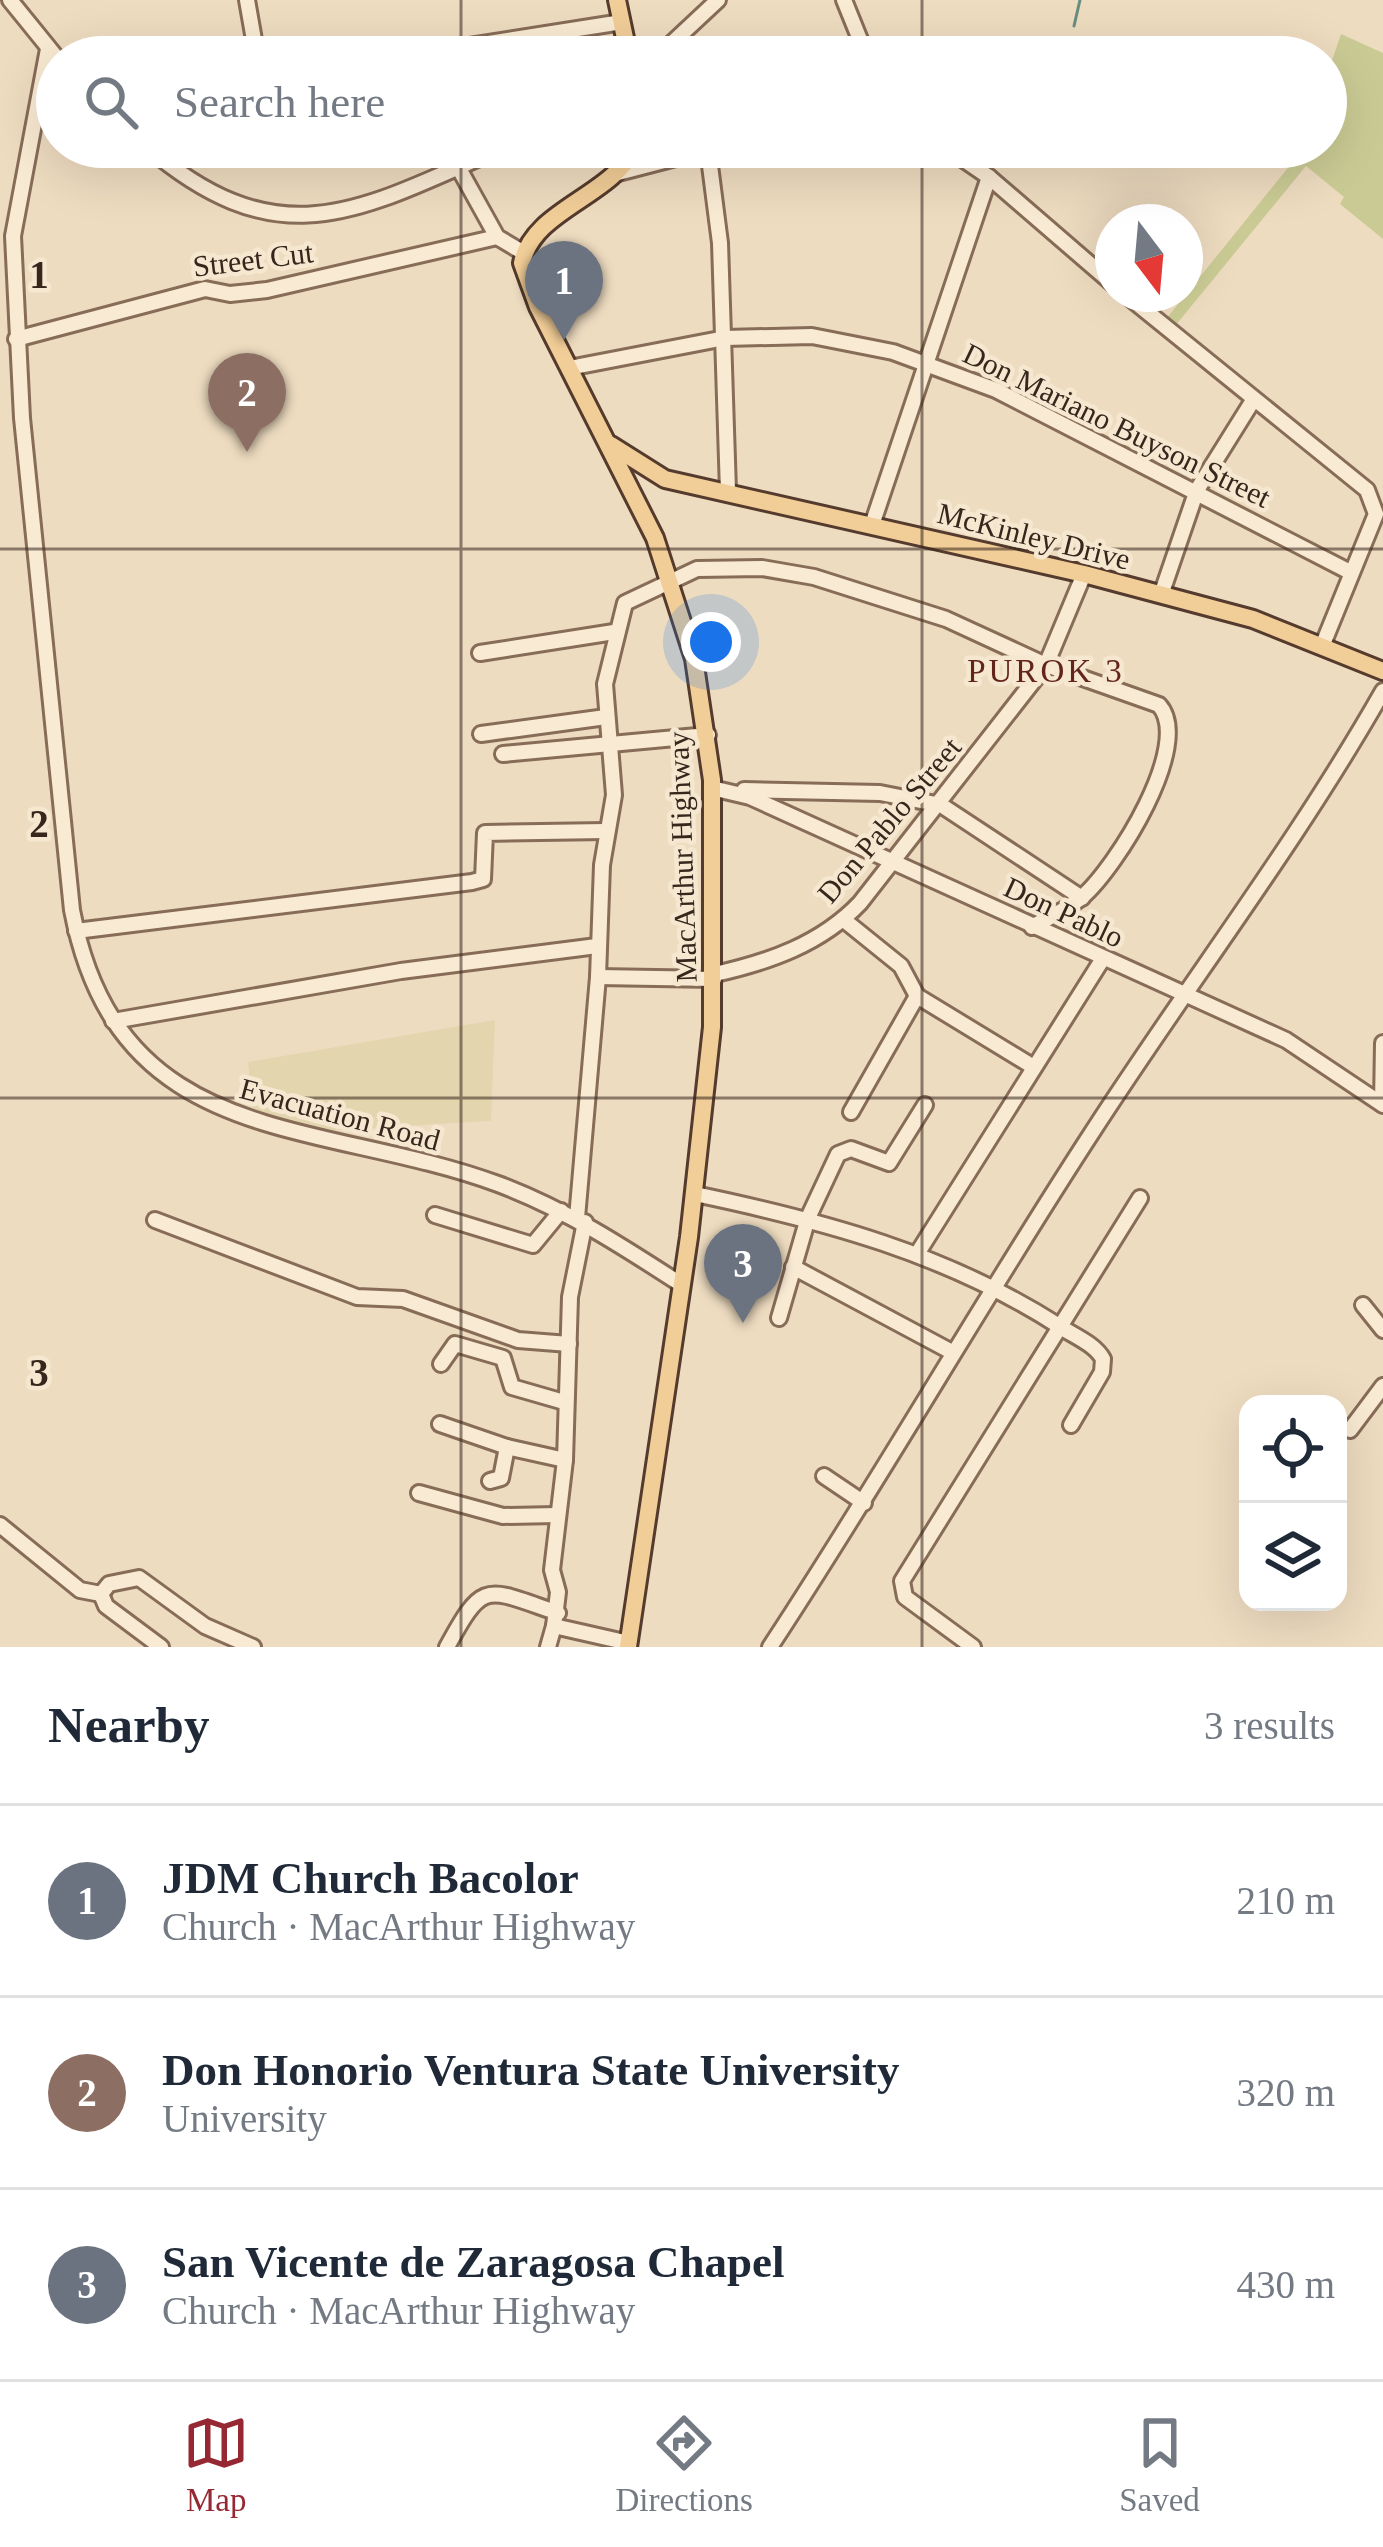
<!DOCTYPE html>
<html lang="en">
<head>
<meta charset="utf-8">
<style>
  body { margin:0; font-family:"Times New Roman",serif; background:#f6f6f7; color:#1f2937 }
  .controls { position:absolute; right:36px; bottom:36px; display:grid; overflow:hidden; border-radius:24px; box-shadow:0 12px 48px #0002 }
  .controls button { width:108px; height:108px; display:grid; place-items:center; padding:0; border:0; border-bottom:3px solid #e0e1e3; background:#fff; color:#1f2937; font:60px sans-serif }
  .compass { position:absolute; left:1095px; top:204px; width:108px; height:108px; border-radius:50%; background:#fff; box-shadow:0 12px 48px #0002; rotate:164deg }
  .you { position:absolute; left:711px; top:642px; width:42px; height:42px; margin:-30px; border:9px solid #fff; border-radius:50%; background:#1a73e8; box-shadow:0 0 0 18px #1a73e833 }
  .badge { display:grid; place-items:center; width:78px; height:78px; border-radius:50%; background:#952833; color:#fff; font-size:39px; font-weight:700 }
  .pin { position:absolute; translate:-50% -99px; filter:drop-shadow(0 3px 6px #0008) }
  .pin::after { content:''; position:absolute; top:63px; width:42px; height:36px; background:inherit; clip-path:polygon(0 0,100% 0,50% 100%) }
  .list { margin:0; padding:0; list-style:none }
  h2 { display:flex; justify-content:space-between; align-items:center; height:156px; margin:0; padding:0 48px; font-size:51px }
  h2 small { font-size:39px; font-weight:400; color:#747a83 }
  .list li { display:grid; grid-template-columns:78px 1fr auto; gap:36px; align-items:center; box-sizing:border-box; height:192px; padding:0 48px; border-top:3px solid #e0e1e3 }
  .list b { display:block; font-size:45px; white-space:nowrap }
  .list p { margin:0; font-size:39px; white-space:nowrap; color:#747a83 }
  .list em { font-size:39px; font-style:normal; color:#747a83 }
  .icon { flex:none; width:66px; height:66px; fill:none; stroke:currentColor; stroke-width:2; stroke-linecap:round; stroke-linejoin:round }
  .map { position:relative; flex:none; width:1383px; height:1647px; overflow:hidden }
  .search { position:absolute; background:#fff; box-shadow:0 12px 48px #0002; left:36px; right:36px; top:36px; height:132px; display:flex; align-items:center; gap:30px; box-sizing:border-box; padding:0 42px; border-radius:66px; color:#747a83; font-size:45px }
  .sheet { height:732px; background:#fff }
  nav { display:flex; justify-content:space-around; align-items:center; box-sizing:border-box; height:168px; border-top:3px solid #e0e1e3; background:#fff; font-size:33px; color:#747a83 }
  nav a { display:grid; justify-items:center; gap:6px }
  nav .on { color:#952833 }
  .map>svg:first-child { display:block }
  .farmland { fill:#e3d5ae }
  .green { fill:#cacb94 }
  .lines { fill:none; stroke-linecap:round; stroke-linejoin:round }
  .stream { stroke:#6a8d81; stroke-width:3 }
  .minor-casing { stroke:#876c58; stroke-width:20 }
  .major-casing { stroke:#543b2d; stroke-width:22 }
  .minor { stroke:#f9ead3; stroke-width:14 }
  .major { stroke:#f1cd97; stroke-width:16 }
  .grid { fill:none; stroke:#36271d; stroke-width:3; stroke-opacity:0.55 }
  .labels { text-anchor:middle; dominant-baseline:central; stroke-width:9; stroke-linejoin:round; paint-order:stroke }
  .street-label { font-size:30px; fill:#36271d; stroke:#f5e7d0 }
  .neighbourhood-label { font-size:33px; letter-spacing:3px; fill:#63241c; stroke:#f5e7d0 }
  .grid-label { font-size:39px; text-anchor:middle; font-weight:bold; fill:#36271d; stroke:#f5e7d0; stroke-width:9; stroke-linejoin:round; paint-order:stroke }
</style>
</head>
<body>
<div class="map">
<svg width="1383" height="1647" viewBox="0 0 1383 1647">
  <rect width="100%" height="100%" fill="#eedcc0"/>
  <path class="farmland" d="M 495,1020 L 491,1121 L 332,1130 L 253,1110 L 248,1062 Z"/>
  <path class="green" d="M 1341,34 L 1383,53 L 1383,239 L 1340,204 L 1344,197 L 1306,166 L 1175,326 L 1166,319 L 1295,159 L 1310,147 L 1326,147 L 1326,78 Z"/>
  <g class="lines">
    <path class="stream" d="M 1074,26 L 1080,0"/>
    <g class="minor-casing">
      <g id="minor">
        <path d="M 10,0 L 57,58"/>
        <path d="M 247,0 L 257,57"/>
        <path d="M 844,0 L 867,57"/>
        <path d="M 48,49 L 13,236 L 22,418 L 72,910 C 118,1151 318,1118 498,1184 C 565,1209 622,1246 682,1285"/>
        <path d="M 257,55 L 282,57"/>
        <path d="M 399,57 L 622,22"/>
        <path d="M 657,57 L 718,0"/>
        <path d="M 147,147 C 282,262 361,209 504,147"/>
        <path d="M 447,147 L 497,237 L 524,253"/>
        <path d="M 945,147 L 989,177 L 1113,284"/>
        <path d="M 708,150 L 720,243 L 728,491"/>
        <path d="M 618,173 L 718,147"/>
        <path d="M 1125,294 L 1367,490 L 1376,514 L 1323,644"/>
        <path d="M 16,339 L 205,289 L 230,294 L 267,290 L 497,237"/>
        <path d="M 569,368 L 725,338 L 812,336 L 893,352 L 996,390 L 1350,572"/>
        <path d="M 872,525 L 989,177"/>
        <path d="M 1161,595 L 1197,490 L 1252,402"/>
        <path d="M 480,653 L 614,632"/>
        <path d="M 481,734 L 606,717"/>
        <path d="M 503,754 L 708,735"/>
        <path d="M 712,788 L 750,797 L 1286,1040 L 1383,1105"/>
        <path d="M 744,790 L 880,793 L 941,805 L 1082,898"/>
        <path d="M 844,920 L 901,966 L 917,996"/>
        <path d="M 76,931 L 472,882 L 483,879 L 485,833 L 606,831"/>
        <path d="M 715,974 C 769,962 821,944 860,903 L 1046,665 L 1084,574"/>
        <path d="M 598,977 L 714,979"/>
        <path d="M 113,1021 L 401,971 L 597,946"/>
        <path d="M 1382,1104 L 1383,1043"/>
        <path d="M 851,1112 L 917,996 L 1032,1066"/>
        <path d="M 695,1194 C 824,1221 947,1254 1059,1326 C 1074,1336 1095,1344 1103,1359 L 1102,1372 L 1071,1425"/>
        <path d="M 435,1215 L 533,1245 L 561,1211"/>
        <path d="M 577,1218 L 598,977 L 602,865 L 614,795 L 605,684 L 625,603 L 697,569 L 762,568 L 814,577 L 946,619 L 1046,665 L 1159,705 C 1194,744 1116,868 1082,897 C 1068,909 1048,918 1032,927"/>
        <path d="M 155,1220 L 357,1297 L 403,1299 L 518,1340 L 569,1344"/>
        <path d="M 585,1222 L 570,1297 L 565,1460 L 552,1570 L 558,1592 L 554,1626 L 629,1643"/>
        <path d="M 917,1254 L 1102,960"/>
        <path d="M 793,1267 L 950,1351"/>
        <path d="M 1363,1305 L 1383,1330"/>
        <path d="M 779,1318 L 808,1218 L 838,1154 L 851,1149 L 889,1163 L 925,1105"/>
        <path d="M 441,1364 L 455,1344 L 503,1358 L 512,1387 L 564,1402"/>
        <path d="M 440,1424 L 507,1447"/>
        <path d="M 1350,1430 L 1383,1386"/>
        <path d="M 824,1476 L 864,1503"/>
        <path d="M 490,1481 L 501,1478 L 507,1447 L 565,1460"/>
        <path d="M 419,1493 L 503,1516 L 557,1515"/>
        <path d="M 0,1525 L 80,1590 L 101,1594 L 109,1584 L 139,1578 L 205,1626 L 253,1647"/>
        <path d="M 101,1594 L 106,1606 L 161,1647"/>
        <path d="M 447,1647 C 484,1579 485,1588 558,1613"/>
        <path d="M 548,1647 L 554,1626"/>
        <path d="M 770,1647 C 882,1477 982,1301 1093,1131 C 1188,984 1296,844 1383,691"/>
        <path d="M 973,1647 L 905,1597 L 902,1581 L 1140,1198"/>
      </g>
    </g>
    <g class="major-casing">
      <g id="major">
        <path d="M 617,0 L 629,57"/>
        <path d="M 611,445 L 665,479 L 1084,574 L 1253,619 L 1383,671"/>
        <path d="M 628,1647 L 689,1237 L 712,1027 L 712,780 L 694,659 L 655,538 L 538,307 L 522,263 C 533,209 612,197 635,147"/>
      </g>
    </g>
    <use href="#minor" class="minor"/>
    <use href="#major" class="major"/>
  </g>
  <path class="grid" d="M 461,0 L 461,57M 922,0 L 922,57M 461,147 L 461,1647M 922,147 L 922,1647M 0,549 L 1383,549M 0,1098 L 1383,1098"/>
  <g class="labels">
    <g class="street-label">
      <text transform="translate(253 259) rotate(-7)">Street Cut</text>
      <text transform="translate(1117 425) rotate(26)">Don Mariano Buyson Street</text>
      <text transform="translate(1034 536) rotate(14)">McKinley Drive</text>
      <text transform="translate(889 820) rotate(-50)">Don Pablo Street</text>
      <text transform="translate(682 857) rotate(-92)">MacArthur Highway</text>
      <text transform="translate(1064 912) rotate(25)">Don Pablo</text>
      <text transform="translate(340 1114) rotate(15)">Evacuation Road</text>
    </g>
    <g class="neighbourhood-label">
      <text x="1046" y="671">PUROK 3</text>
    </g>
  </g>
  <g class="grid-label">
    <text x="39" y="288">1</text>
    <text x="39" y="837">2</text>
    <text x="39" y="1386">3</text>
  </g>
</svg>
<div class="controls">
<button><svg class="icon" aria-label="locate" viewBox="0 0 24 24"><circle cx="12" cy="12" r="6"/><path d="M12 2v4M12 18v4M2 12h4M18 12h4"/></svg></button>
<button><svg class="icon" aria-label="layers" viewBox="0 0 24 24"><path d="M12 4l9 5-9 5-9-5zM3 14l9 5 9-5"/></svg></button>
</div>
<svg class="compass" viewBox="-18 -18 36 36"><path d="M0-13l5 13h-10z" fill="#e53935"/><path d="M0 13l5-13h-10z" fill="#747a83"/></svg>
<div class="you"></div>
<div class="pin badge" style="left:564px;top:340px;background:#6b7280">1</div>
<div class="pin badge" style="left:247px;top:452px;background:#8d6e63">2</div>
<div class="pin badge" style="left:743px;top:1323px;background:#6b7280">3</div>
<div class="search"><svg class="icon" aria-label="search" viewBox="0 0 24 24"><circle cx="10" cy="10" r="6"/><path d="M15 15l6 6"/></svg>Search here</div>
</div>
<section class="sheet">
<h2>Nearby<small>3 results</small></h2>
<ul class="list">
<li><span class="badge" style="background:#6b7280">1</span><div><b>JDM Church Bacolor</b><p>Church · MacArthur Highway</p></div><em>210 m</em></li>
<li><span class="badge" style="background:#8d6e63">2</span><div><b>Don Honorio Ventura State University</b><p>University</p></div><em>320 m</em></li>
<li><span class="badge" style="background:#6b7280">3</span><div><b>San Vicente de Zaragosa Chapel</b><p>Church · MacArthur Highway</p></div><em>430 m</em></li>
</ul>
</section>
<nav>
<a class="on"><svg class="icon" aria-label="map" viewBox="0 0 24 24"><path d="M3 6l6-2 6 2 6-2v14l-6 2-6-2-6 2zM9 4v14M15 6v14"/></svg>Map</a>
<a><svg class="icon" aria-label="directions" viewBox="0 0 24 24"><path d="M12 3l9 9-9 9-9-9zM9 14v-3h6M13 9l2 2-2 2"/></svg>Directions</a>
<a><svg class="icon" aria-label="saved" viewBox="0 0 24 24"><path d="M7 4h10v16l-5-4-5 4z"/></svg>Saved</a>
</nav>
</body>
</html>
